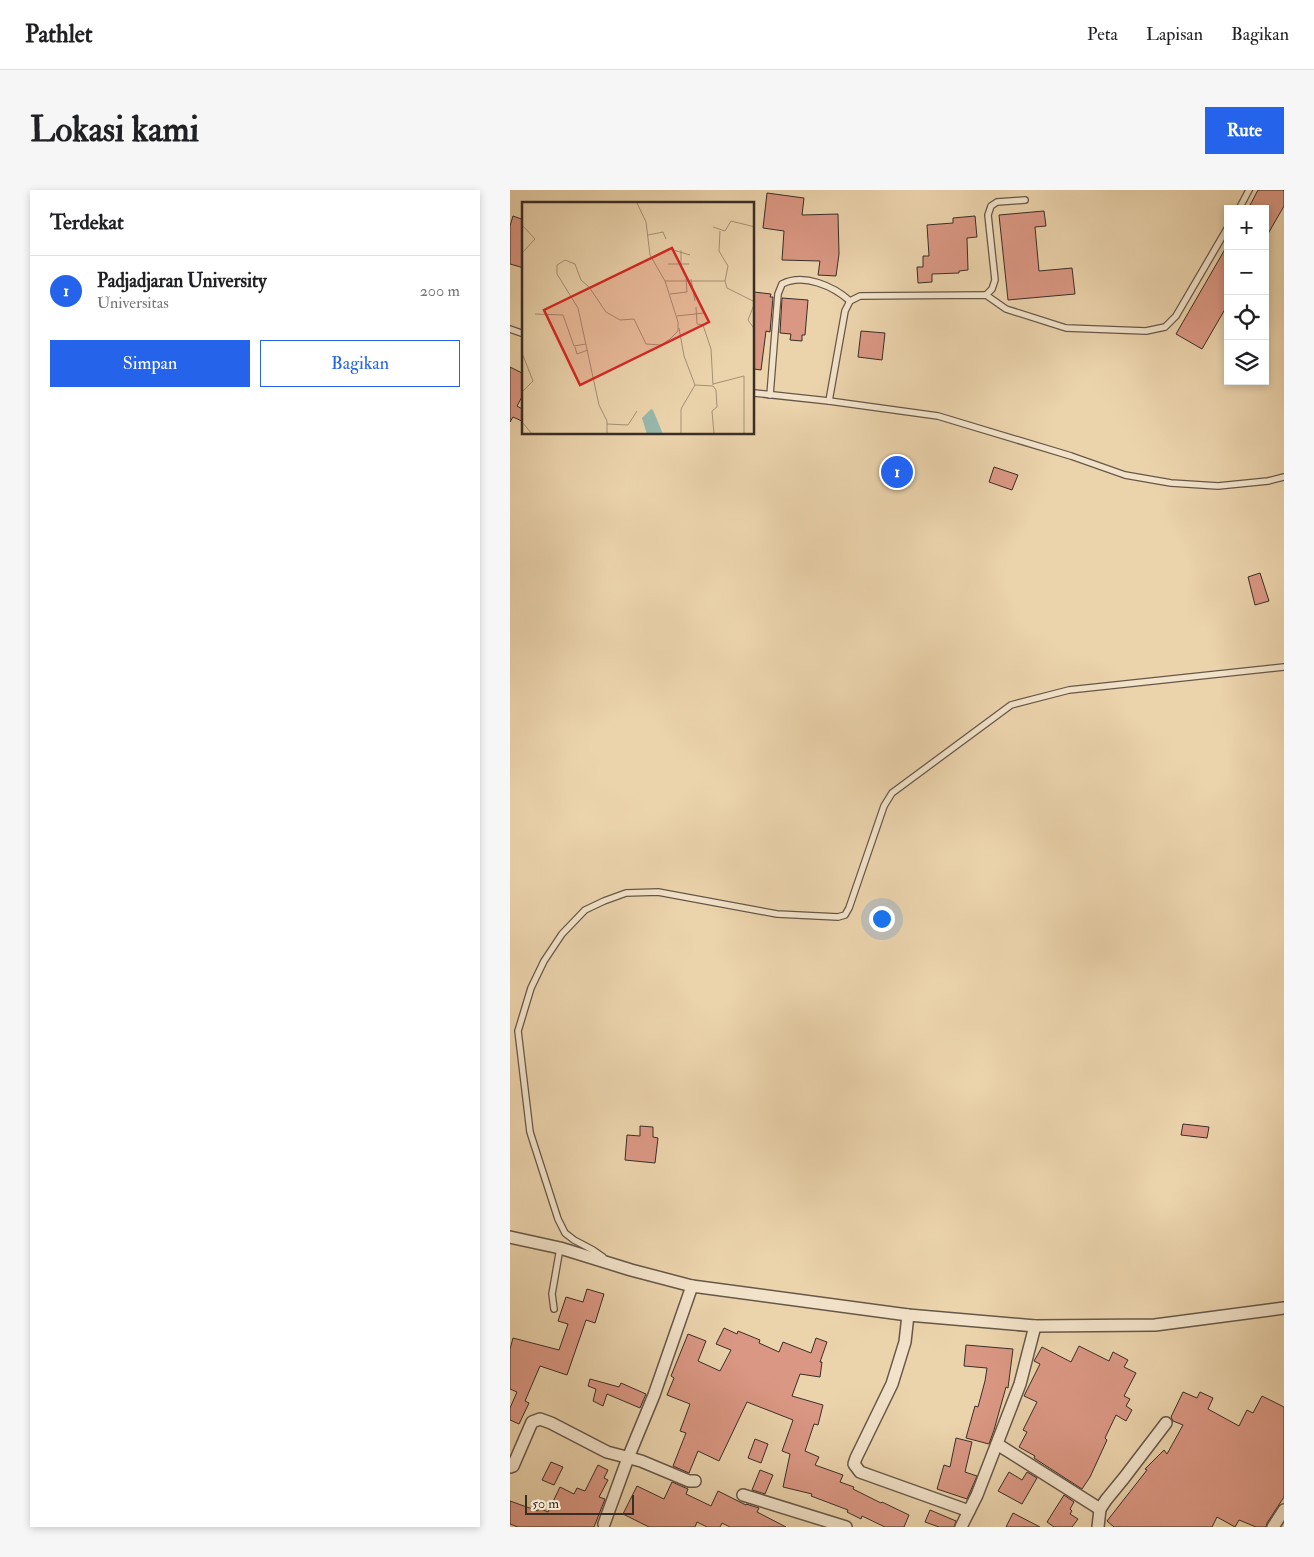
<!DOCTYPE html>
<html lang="id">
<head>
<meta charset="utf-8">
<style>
  body { margin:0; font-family:"IM FELL Double Pica",serif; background:#f6f6f6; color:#202124 }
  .controls { position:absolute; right:15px; top:15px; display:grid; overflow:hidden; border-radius:0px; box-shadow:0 2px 8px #0003 }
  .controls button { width:45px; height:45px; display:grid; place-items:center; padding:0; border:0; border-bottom:1px solid #e0e0e0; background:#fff; color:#202124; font:25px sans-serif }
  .scale { position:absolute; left:15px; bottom:12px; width:109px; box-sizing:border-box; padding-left:5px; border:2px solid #392e26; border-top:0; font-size:14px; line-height:18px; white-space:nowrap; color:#392e26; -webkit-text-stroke:4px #f2e2c9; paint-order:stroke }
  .you { position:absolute; left:371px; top:728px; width:18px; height:18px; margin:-12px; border:4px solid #fff; border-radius:50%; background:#1a73e8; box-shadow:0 0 0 8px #1a73e833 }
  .badge { display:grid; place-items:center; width:32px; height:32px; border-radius:50%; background:#2563eb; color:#fff; font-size:16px; font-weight:700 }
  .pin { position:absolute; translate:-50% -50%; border:2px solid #fff; box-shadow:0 1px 5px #0006 }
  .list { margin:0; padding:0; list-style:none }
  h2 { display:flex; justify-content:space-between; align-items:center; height:65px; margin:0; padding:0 20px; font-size:21px }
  h2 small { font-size:16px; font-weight:400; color:#757577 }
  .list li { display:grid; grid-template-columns:32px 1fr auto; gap:15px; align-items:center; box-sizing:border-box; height:70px; padding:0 20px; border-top:1px solid #e0e0e0 }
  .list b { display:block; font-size:19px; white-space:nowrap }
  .list p { margin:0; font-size:16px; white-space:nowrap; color:#757577 }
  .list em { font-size:16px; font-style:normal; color:#757577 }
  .actions { display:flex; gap:10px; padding:15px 20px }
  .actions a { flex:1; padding:11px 0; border:1px solid #2563eb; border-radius:0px; text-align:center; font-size:18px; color:#2563eb }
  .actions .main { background:#2563eb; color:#fff }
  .icon { flex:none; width:28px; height:28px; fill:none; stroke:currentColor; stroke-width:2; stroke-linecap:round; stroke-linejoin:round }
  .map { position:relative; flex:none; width:774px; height:1337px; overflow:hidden; border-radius:0px }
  header { display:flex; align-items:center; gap:30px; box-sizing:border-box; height:70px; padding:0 25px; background:#fff; border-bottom:1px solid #e0e0e0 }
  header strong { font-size:24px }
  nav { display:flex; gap:28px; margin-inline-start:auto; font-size:18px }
  .intro { display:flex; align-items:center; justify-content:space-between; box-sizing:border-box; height:120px; padding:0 30px }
  h1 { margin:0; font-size:35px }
  .button { padding:12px 22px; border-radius:0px; background:#2563eb; color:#fff; font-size:18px; font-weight:700 }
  main { display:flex; gap:30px; padding:0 30px }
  aside { flex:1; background:#fff; border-radius:0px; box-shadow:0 2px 8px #0003 }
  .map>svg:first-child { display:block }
  .building { fill:#da9783; stroke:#392e26 }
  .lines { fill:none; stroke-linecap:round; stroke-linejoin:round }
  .service-casing { stroke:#665748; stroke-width:8 }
  .minor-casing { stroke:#665748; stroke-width:14 }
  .service { stroke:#f2e2c9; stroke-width:5.5 }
  .minor { stroke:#f2e2c9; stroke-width:11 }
  .inset-road { fill:none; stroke:#a49176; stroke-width:1 }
  .view { fill:#d62828; fill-opacity:0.15; stroke:#d62828; stroke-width:2.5 }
  .inset-edge { fill:none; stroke:#392e26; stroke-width:2.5 }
</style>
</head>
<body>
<header>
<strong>Pathlet</strong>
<nav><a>Peta</a><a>Lapisan</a><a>Bagikan</a></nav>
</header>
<div class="intro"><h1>Lokasi kami</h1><a class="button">Rute</a></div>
<main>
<aside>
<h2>Terdekat<small></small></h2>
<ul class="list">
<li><span class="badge">1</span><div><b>Padjadjaran University</b><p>Universitas</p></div><em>200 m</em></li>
</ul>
<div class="actions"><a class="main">Simpan</a><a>Bagikan</a></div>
</aside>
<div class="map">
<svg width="774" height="1337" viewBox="0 0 774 1337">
  <rect width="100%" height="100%" fill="#ebd3ac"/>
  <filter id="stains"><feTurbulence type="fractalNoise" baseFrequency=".004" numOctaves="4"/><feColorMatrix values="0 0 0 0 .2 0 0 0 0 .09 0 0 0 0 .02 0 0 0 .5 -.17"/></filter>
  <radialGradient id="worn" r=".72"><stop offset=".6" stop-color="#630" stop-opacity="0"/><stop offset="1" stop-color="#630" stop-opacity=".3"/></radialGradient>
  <g class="building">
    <path d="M 748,0 L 774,0 L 774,16 L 755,49 L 755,19 L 738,19 Z"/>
    <path d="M 257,3 L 294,8 L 292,25 L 328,24 L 329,64 L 326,86 L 308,85 L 310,71 L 272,70 L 274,41 L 253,38 Z"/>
    <path d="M 534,21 L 536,36 L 525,37 L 529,81 L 562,78 L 565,104 L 498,110 L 489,25 Z"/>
    <path d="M 3,26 L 14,30 L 14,78 L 0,74 L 0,36 Z"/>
    <path d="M 465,26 L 467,47 L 457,48 L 458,80 L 449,81 L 449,83 L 422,84 L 422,92 L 408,93 L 407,77 L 413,77 L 413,66 L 419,66 L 417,35 L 443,33 L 443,28 Z"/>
    <path d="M 718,54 L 718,114 L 692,159 L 666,144 Z"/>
    <path d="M 244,102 L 261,104 L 260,107 L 263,107 L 260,142 L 256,141 L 251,180 L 244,179 Z"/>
    <path d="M 272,108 L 298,110 L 295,145 L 292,145 L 292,151 L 280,150 L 281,144 L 270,143 Z"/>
    <path d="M 351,141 L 375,143 L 372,170 L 348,167 Z"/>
    <path d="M 0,177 L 14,184 L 14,203 L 7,216 L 14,220 L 14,232 L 3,227 L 0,232 Z"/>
    <path d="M 484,277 L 508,285 L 502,300 L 479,292 Z"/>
    <path d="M 750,383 L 759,411 L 745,415 L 738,387 Z"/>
    <path d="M 673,934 L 699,937 L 697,948 L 671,945 Z"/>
    <path d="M 130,936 L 143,937 L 143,947 L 148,948 L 145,973 L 115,970 L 117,945 L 130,946 Z"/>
    <path d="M 77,1099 L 94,1104 L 85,1133 L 76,1130 L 57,1185 L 30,1176 L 15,1211 L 19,1213 L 9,1234 L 0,1230 L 0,1218 L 7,1202 L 0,1199 L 0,1159 L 3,1148 L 49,1160 L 58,1134 L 48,1131 L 56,1107 L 73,1112 Z"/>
    <path d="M 214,1138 L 227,1144 L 228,1141 L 250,1150 L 249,1153 L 269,1162 L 273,1152 L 301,1163 L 306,1148 L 317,1152 L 310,1172 L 312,1172 L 310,1187 L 290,1184 L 282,1206 L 313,1215 L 308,1235 L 304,1234 L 295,1261 L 309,1267 L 305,1275 L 333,1285 L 330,1292 L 344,1297 L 343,1299 L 371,1313 L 372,1312 L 399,1325 L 394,1337 L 375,1337 L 352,1326 L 351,1329 L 337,1322 L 338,1320 L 301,1306 L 302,1304 L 273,1297 L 280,1264 L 272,1261 L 283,1230 L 237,1212 L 209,1271 L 188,1261 L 179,1283 L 163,1276 L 176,1243 L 170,1241 L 180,1214 L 157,1205 L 164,1188 L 161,1186 L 178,1144 L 196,1151 L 188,1171 L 210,1181 L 221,1160 L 206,1154 Z"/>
    <path d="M 456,1155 L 503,1159 L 498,1198 L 496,1197 L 484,1240 L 479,1254 L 456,1248 L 465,1216 L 468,1217 L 475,1191 L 477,1178 L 454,1176 Z"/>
    <path d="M 569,1156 L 599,1171 L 603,1162 L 618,1170 L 614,1177 L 626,1183 L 614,1206 L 620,1209 L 616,1216 L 622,1220 L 616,1231 L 606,1225 L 595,1248 L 597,1250 L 580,1287 L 572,1299 L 524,1268 L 525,1266 L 509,1257 L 517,1242 L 513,1240 L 527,1212 L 514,1206 L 530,1174 L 524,1171 L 532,1157 L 561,1172 Z"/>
    <path d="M 80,1189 L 109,1197 L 111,1193 L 136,1204 L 130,1218 L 97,1204 L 93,1216 L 83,1211 L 86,1199 L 78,1196 Z"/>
    <path d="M 673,1202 L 687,1208 L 690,1202 L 703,1208 L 698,1219 L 729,1236 L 737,1220 L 743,1223 L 752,1206 L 774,1217 L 774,1307 L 757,1333 L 756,1337 L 746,1337 L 729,1330 L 725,1337 L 707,1327 L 702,1337 L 604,1337 L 597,1331 L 637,1280 L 635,1279 L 654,1260 L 657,1264 L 673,1235 L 663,1231 L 661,1227 Z"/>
    <path d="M 446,1248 L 462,1252 L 455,1282 L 467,1286 L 457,1309 L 427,1299 L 434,1275 L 440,1277 Z"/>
    <path d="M 245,1249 L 258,1254 L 251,1273 L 238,1268 Z"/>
    <path d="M 41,1272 L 53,1277 L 44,1295 L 32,1290 Z"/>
    <path d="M 88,1275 L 98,1280 L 94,1288 L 98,1290 L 89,1307 L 95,1309 L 84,1337 L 8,1337 L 0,1334 L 0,1311 L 28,1321 L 29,1318 L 38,1322 L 50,1297 L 64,1304 L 67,1298 L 75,1301 Z"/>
    <path d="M 250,1280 L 263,1285 L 255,1304 L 242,1300 Z"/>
    <path d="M 499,1282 L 512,1290 L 517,1282 L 527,1288 L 512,1314 L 488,1301 Z"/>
    <path d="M 162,1292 L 178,1299 L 176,1304 L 201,1316 L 208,1301 L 236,1315 L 236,1314 L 249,1318 L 247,1322 L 276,1337 L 220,1337 L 212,1333 L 210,1337 L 197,1337 L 187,1332 L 185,1337 L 139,1337 L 113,1324 L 127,1296 L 154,1309 Z"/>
    <path d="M 554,1305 L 564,1312 L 560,1319 L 562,1321 L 560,1324 L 568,1329 L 562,1337 L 544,1337 L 537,1332 Z"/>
    <path d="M 420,1320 L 446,1331 L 444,1337 L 429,1337 L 415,1332 Z"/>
    <path d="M 503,1323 L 530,1337 L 496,1337 Z"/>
  </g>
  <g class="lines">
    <g class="service-casing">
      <g id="service">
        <path d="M 729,19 L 739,0"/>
        <path d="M 476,105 L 482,99 L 485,90 L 478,25 L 481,16 L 487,12 L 515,10"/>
        <path d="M 0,139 L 14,144"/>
        <path d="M 244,203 L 319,211 L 428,226 L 561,266 L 615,285 L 661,293 L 708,296 L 758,291 L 774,287"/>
        <path d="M 260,205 L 268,104 L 272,94 C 294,83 323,96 340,111"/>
        <path d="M 319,211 L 335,121 L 340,111 L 350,106 L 476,105 L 496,119 L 556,138 L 636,141 L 655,137 L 666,126 L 718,37"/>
        <path d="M 93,1067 L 83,1060 L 64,1050 L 55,1043 L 48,1029 L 20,942 L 8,841 L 21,798 L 34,771 L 52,744 L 75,720 L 94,711 L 116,703 L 148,702 L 267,724 L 328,727 L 335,725 L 339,718 L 374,616 L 382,603 L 501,515 L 559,500 L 774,477"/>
        <path d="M 44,1119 L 42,1104 L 50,1058"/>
      </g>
    </g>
    <g class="minor-casing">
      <g id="minor">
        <path d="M 0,1047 L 50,1058 L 121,1080 L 182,1096 L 398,1125 L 525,1136 L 645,1135 L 774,1118"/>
        <path d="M 398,1125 L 395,1152 L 382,1194 L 346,1268 L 344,1274 L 350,1282 L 459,1321"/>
        <path d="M 487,1254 L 590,1319"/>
        <path d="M 0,1277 L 3,1276 L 22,1232 L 30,1229 L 41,1233 L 97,1262 L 131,1271 L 179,1291 L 185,1291"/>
        <path d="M 233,1305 L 336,1337"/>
        <path d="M 94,1334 L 118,1268 L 144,1205 L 182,1096"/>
        <path d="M 451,1337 L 467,1305 L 510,1194 L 525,1136"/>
        <path d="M 588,1337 L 590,1319 L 596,1310 L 614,1288 L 656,1233"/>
        <path d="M 763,1337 L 774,1320"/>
      </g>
    </g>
    <use href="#service" class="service"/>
    <use href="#minor" class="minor"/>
  </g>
  <g transform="translate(12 12)">
    <rect width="232" height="232" fill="#ebd3ac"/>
    <path d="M 129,207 L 131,208 L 141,232 L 125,232 L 120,216 Z" fill="#98b8ab"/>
    <path class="inset-road" d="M 115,1 L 124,20 L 128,53 L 143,79 L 156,120M 0,23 L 13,37 L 0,51M 191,25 L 203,29 L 209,19 L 233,25M 198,29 L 197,49 L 206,64 L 203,79 L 205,86 L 233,100M 126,33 L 141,30 L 144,37M 148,47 L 168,53M 146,62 L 167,62M 159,64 L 159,48M 169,77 L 173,99M 143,79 L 203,79M 148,92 L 165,90 L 164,77M 233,100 L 226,118 L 233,128M 174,105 L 175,122 L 181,123 L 189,147 L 191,183M 13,112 L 41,113 L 52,144 L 64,142M 155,114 L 182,111M 157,126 L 162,154 L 173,183 L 191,184 L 194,188 L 195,205 L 190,209 L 192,232M 53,145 L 55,152 L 66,148M 0,151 L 11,179 L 0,190M 191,182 L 222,174 L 222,232M 0,220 L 10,232M 85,222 L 106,223 L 115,209M 85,232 L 85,219 L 77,203 L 56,106 L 35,72 L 35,63 L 43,58 L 53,62 L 59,78 L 67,85 L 84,110 L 98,118 L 112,117 L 124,142 L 139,143 L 148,137 L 156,129 L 156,120M 159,232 L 159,207 L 173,183"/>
    <path class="view" d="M 150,46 L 187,120 L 58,183 L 22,108 Z"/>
    <rect width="232" height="232" class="inset-edge"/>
  </g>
  <rect width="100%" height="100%" filter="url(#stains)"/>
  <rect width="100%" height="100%" fill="url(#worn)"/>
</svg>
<div class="controls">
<button>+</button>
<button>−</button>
<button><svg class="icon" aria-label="locate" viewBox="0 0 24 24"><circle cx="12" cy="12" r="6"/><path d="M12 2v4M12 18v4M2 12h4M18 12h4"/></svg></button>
<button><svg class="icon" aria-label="layers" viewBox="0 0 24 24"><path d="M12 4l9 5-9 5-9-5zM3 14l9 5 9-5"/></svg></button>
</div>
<div class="scale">50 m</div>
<div class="you"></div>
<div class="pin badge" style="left:387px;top:282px">1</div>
</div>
</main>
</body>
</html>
